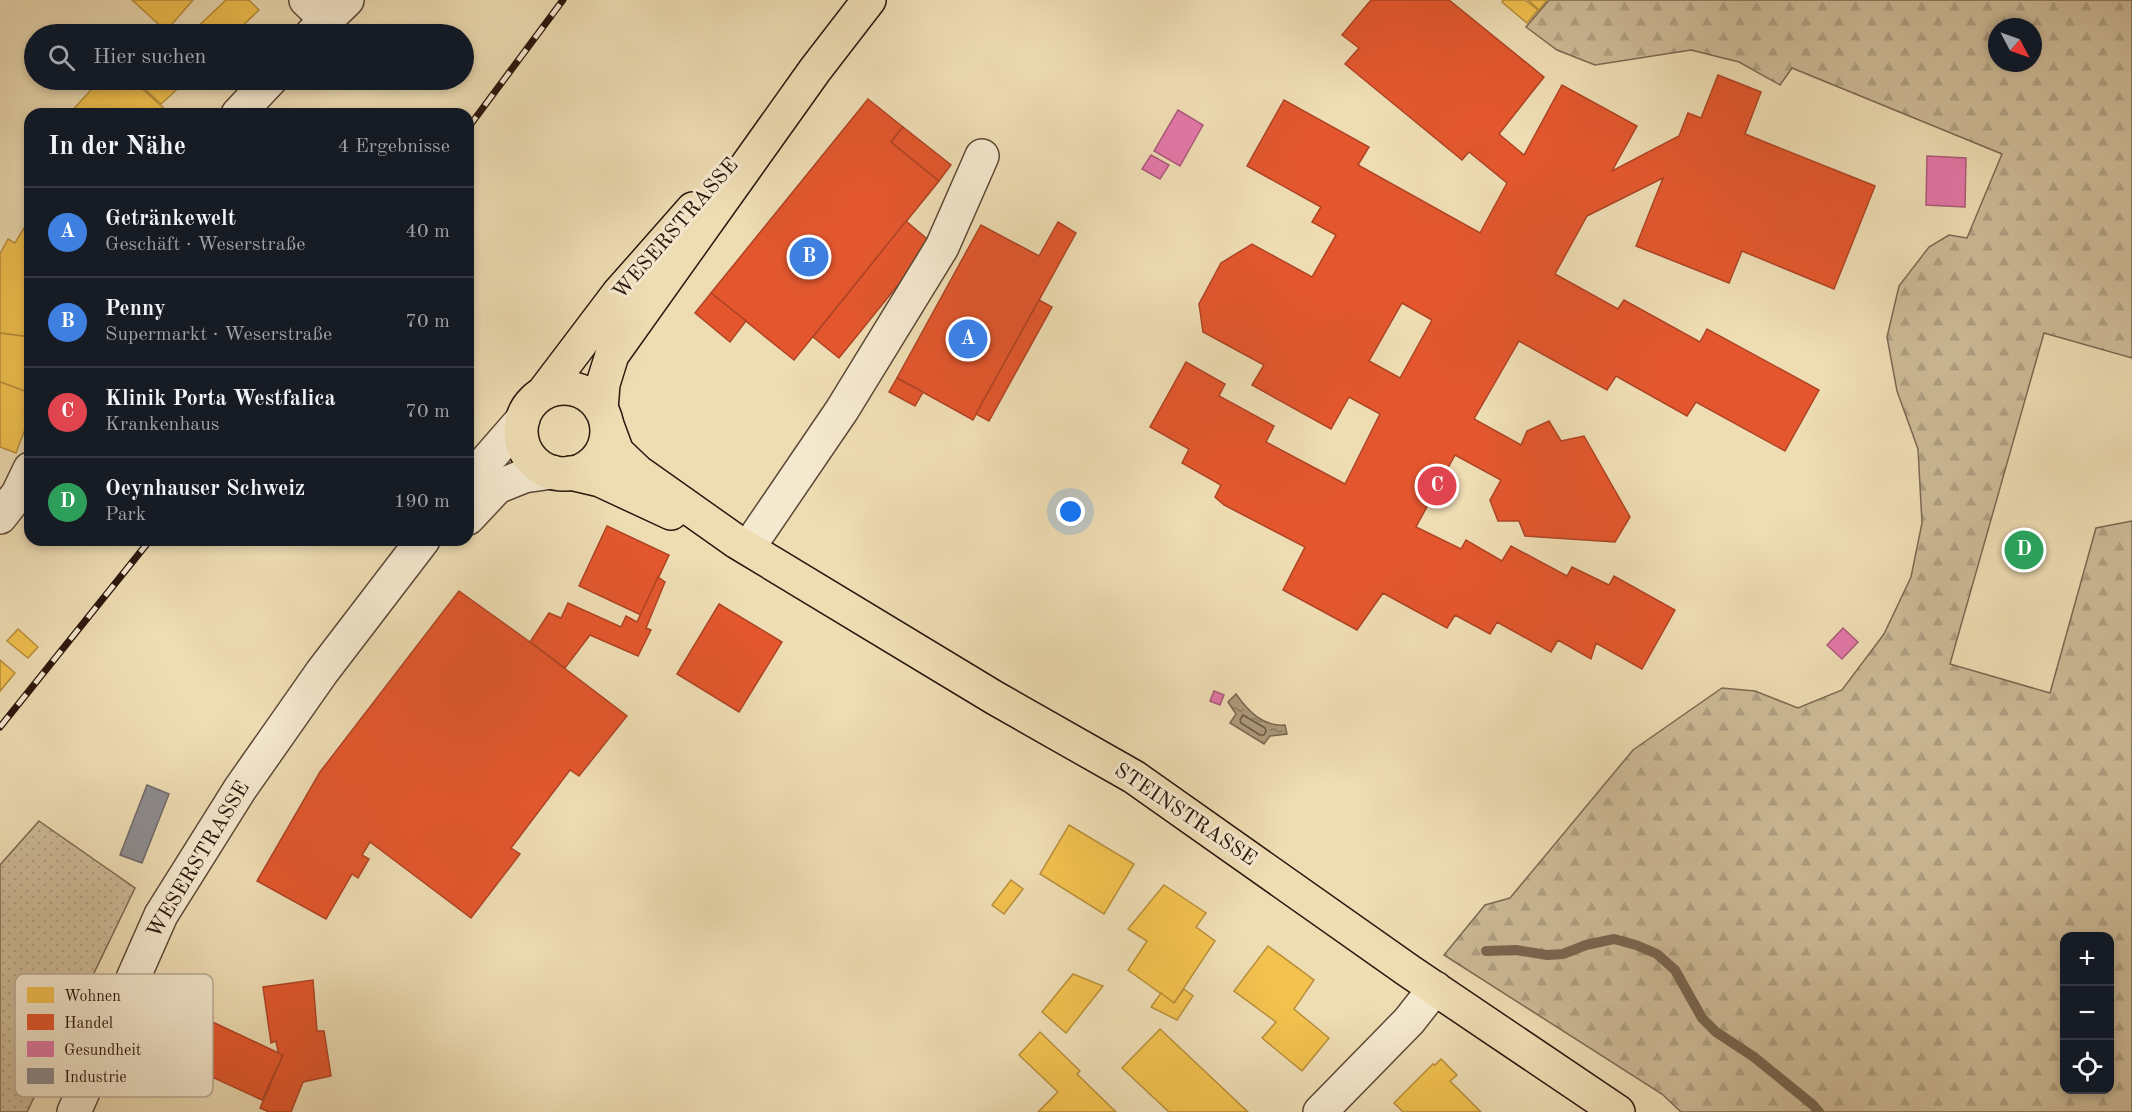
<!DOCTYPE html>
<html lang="de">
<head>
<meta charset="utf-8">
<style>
  body { margin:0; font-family:"Old Standard TT",serif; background:#20242c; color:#f1f3f6 }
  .controls { position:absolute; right:18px; bottom:18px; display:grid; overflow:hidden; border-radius:12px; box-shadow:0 3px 9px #0003 }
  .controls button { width:54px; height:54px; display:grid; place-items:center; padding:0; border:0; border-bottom:2px solid #363941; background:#171b24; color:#f1f3f6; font:30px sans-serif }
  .compass { position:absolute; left:1988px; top:18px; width:54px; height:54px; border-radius:50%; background:#171b24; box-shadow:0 3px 9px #0003; rotate:131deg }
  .you { position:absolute; left:1071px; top:512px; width:21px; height:21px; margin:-15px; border:4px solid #fff; border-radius:50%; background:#1a73e8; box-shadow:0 0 0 9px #1a73e833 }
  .badge { display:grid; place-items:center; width:39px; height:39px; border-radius:50%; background:#1a73e8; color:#fff; font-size:20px; font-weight:700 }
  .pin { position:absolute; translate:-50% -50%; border:3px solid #fff; box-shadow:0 2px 6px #0006 }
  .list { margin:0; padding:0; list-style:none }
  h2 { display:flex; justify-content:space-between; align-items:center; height:78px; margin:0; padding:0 24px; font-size:26px }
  h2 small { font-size:20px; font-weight:400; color:#9ea1a6 }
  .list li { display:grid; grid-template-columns:39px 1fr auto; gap:18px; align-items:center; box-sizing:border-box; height:90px; padding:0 24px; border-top:2px solid #363941 }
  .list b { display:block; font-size:22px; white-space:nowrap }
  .list p { margin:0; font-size:20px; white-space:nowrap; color:#9ea1a6 }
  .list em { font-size:20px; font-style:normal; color:#9ea1a6 }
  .icon { flex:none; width:33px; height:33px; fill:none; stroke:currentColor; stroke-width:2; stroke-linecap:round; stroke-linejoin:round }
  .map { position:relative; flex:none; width:2132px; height:1112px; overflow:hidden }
  .search { position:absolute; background:#171b24; box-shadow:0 3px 9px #0003; left:24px; top:24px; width:450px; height:66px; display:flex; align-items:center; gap:15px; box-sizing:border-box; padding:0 21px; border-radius:33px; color:#9ea1a6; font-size:22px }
  .panel { position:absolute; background:#171b24; box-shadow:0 3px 9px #0003; left:24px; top:108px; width:450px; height:438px; border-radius:18px }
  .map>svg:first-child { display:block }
  .grass { fill:url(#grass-dots); stroke:#7c6852; stroke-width:1.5 }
  .forest { fill:url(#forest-firs); stroke:#7c6852; stroke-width:1.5; fill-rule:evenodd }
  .water { fill:url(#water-ripples); stroke:#79654f; stroke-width:1.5 }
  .homes { fill:#f2c14e; stroke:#b78e3a; stroke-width:1.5 }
  .shops { fill:#e4572e; stroke:#ad4424; stroke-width:1.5; fill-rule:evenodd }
  .health { fill:#e377a8; stroke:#ac5a7a; stroke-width:1.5 }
  .industry { fill:#8d8d92; stroke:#70696a; stroke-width:1.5 }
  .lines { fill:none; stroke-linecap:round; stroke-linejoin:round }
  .shore { stroke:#6c5844; stroke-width:1.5 }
  .stream { stroke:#79654f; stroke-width:10 }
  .minor-casing { stroke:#5c4836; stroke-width:36 }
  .major-casing { stroke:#2c160d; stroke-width:36 }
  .minor { stroke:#f4e8ce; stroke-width:33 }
  .major { stroke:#eedcb3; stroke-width:33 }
  .rail-casing { stroke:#2c160d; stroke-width:7 }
  .rail { stroke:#f4e8ce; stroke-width:4.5; stroke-dasharray:14; stroke-linecap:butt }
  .labels { text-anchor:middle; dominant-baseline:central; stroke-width:6; stroke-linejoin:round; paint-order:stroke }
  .street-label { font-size:21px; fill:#2c160d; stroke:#f4e8ce }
  .key { fill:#f4e8ce; stroke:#b8a994; stroke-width:1.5 }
  .key-label { font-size:16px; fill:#2c160d }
</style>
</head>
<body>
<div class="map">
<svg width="2132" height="1112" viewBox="0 0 2132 1112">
  <defs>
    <pattern id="grass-dots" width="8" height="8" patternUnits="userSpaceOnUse" patternTransform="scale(1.5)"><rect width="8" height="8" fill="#cdba97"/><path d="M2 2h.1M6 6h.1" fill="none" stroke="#b09f81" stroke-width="1.8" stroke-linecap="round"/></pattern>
    <pattern id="forest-firs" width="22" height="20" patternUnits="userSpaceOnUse" patternTransform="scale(1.5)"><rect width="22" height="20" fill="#cdba97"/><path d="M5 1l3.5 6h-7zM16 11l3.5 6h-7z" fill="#b09f81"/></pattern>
    <pattern id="water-ripples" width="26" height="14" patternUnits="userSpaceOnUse" patternTransform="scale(1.5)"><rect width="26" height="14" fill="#ac997b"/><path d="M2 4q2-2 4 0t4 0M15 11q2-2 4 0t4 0" fill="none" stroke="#8c7c63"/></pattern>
  </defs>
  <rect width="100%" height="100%" fill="#eedcb3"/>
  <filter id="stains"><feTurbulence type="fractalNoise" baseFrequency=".00333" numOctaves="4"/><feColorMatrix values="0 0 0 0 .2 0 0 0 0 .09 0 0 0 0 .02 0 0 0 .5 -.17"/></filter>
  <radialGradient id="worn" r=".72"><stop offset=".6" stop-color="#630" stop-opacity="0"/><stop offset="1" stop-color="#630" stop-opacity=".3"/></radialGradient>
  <path class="grass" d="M 39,821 L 135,888 L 27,1112 L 0,1112 L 0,865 Z"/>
  <path class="forest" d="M 1549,0 L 2132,0 L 2132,358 L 2044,333 L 1950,664 L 2050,693 L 2096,528 L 2132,521 L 2132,1112 L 1681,1112 L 1662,1094 L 1444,955 L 1485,905 L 1510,898 L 1633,750 L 1722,688 L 1755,691 L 1798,708 L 1842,690 L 1884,634 L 1911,577 L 1922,523 L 1918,449 L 1897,391 L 1887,337 L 1899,286 L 1929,247 L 1949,235 L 1967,238 L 2002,154 L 1792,68 L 1780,85 L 1739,62 L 1691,50 L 1595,65 L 1557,50 L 1526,27 ZM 1997,27 L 2033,27 L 2033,63 L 1997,63 ZM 2064,936 L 2110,936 L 2110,1090 L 2064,1090 Z"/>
  <path class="water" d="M 1236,694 C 1248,711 1263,727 1285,725 L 1287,734 L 1270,736 L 1264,744 L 1230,723 L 1236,714 L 1228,702 Z"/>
  <g class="homes">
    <path d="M 132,0 L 193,0 L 166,31 Z"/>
    <path d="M 226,0 L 249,0 L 259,10 L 234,34 L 190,34 Z"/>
    <path d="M 1503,0 L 1525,0 L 1538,10 L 1527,23 L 1502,2 Z"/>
    <path d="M 1528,0 L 1547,0 L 1539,10 Z"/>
    <path d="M 100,80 L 132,80 L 166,110 L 162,114 L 69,114 Z"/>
    <path d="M 143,80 L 187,80 L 161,104 L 139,84 Z"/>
    <path d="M 30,218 L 30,337 L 0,333 L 0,254 L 8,239 L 15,243 Z"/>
    <path d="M 0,333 L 30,337 L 30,393 L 0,382 Z"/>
    <path d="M 0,382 L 30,393 L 30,416 L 16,453 L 0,447 Z"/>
    <path d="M 18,629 L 38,647 L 28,658 L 7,641 Z"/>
    <path d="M 0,660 L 15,673 L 0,691 Z"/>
    <path d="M 1069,825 L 1134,864 L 1104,914 L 1040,874 Z"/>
    <path d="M 1011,880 L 1023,889 L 1004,914 L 992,905 Z"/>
    <path d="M 1164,885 L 1206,913 L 1196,927 L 1215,941 L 1174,1003 L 1128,970 L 1147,941 L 1128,929 Z"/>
    <path d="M 1268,946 L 1314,980 L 1294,1009 L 1329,1038 L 1302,1071 L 1262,1038 L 1276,1022 L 1234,991 Z"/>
    <path d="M 1073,974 L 1103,986 L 1066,1033 L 1042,1012 Z"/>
    <path d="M 1184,989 L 1193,996 L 1177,1020 L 1151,1007 L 1161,993 L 1174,1003 Z"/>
    <path d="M 1160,1029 L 1248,1112 L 1169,1112 L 1122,1068 Z"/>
    <path d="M 1040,1032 L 1080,1071 L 1077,1074 L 1116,1112 L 1038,1112 L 1058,1092 L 1019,1055 Z"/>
    <path d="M 1441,1059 L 1457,1075 L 1450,1081 L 1481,1112 L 1403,1112 L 1394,1103 L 1433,1064 L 1435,1065 Z"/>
  </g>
  <g class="shops">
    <path d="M 1371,0 L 1449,0 L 1544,77 L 1499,134 L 1524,155 L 1562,85 L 1637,126 L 1612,171 L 1679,136 L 1688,113 L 1701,118 L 1718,75 L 1761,92 L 1745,134 L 1875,186 L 1834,289 L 1742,251 L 1729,283 L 1636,246 L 1663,178 L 1587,216 L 1555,274 L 1618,309 L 1624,300 L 1700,342 L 1707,329 L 1819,390 L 1785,451 L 1696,402 L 1687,416 L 1616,376 L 1607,390 L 1519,341 L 1474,419 L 1521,445 L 1527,431 L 1549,421 L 1561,441 L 1584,436 L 1630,517 L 1615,542 L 1525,536 L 1519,521 L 1498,521 L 1490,500 L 1501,480 L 1455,455 L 1416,527 L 1461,549 L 1466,540 L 1502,561 L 1511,546 L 1567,576 L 1572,567 L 1609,585 L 1614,576 L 1675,610 L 1642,669 L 1596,643 L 1591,659 L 1558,640 L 1551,652 L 1497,622 L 1490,634 L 1455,615 L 1447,628 L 1383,593 L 1357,630 L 1283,590 L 1305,547 L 1224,505 L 1215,497 L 1221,485 L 1182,463 L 1189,449 L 1150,427 L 1186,362 L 1225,384 L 1219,396 L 1274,426 L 1266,442 L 1345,484 L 1380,414 L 1349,397 L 1331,429 L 1252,385 L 1264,365 L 1203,332 L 1199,304 L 1221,263 L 1252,244 L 1312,277 L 1336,235 L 1312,222 L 1321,207 L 1247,166 L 1284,100 L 1369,147 L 1358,165 L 1480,233 L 1507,183 L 1469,152 L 1462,160 L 1345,64 L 1359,48 L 1342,35 ZM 1402,303 L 1432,320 L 1400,378 L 1369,361 Z"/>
    <path d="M 868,99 L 903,127 L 891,142 L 939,181 L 794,360 L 711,293 Z"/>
    <path d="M 903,127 L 951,165 L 939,181 L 891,142 Z"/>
    <path d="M 906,221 L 932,243 L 839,358 L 813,337 Z"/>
    <path d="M 1058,222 L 1076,233 L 973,420 L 897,378 L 981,225 L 1039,256 Z"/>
    <path d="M 711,293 L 746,321 L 730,342 L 695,313 Z"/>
    <path d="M 1039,300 L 1052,307 L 989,421 L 976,414 Z"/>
    <path d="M 897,378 L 923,392 L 915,406 L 889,392 Z"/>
    <path d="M 607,526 L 669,555 L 641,615 L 579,586 Z"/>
    <path d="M 658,577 L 665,582 L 646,628 L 651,630 L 638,656 L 590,635 L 565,668 L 530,642 L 549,613 L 561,618 L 568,603 L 621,627 L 626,616 L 637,622 Z"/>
    <path d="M 459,591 L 530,642 L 627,716 L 579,776 L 570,770 L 511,848 L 520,854 L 471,918 L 370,842 L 362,855 L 369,859 L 358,878 L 352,874 L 326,919 L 257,881 L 320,772 Z"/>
    <path d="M 719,604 L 782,642 L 739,712 L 677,674 Z"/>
    <path d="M 313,980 L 317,1031 L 324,1031 L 331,1076 L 303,1082 L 291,1112 L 269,1112 L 260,1108 L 280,1062 L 276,1041 L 271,1043 L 263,987 Z"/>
    <path d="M 187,1010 L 283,1055 L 262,1100 L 166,1056 Z"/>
  </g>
  <g class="health">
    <path d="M 1178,110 L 1203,125 L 1180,166 L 1154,151 Z"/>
    <path d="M 1151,155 L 1169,165 L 1160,179 L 1142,169 Z"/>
    <path d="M 1927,156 L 1966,158 L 1965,207 L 1926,205 Z"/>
    <path d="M 1843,628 L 1858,642 L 1842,659 L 1827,645 Z"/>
    <path d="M 1214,691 L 1224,695 L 1220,705 L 1210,701 Z"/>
  </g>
  <path class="industry" d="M 147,785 L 169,794 L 142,863 L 120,855 Z"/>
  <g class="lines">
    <path class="shore" d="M 1243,715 L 1265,728 L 1266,731 L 1264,735 L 1260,735 L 1241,723 L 1240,720 Z"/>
    <path class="stream" d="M 1486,951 L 1516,950 L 1547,955 L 1563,954 L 1586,945 L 1614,939 L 1636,945 L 1657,954 L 1675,970 L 1702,1018 L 1716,1032 L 1754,1057 L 1813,1105 L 1819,1112"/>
    <g class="minor-casing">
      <g id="minor">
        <path d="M 306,0 L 326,19"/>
        <path d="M 312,34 L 347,0"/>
        <path d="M 238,114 L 270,80"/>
        <path d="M 468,482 L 523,419"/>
        <path d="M 0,517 L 18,494 L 30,469"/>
        <path d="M 468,518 L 497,487 L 524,476 L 552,472"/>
        <path d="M 748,548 L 842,410 L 942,247 L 982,156"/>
        <path d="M 74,1112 L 161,915 L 240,789 L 322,672 L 423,540"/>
        <path d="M 1320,1112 L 1409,1021 L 1435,988"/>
      </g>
    </g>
    <g class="major-casing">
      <g id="major">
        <circle cx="564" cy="431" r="43"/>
        <path d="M 543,393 L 618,294 L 693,209"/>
        <path d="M 601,409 L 603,384 L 612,355 L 815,70 L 869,0"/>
        <path d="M 607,425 L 617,452 L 638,472 L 737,542 L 995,698 L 1134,777 L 1409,971 L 1618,1112"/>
        <path d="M 570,473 L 600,480 L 671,513"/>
      </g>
    </g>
    <use href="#minor" class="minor"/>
    <use href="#major" class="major"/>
    <g class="rail-casing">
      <g id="rail">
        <path d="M 468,128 L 563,0"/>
        <path d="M 0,727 L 150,540"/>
      </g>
    </g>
    <use href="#rail" class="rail"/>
  </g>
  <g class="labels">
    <g class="street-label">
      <text transform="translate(676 229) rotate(-49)">WESERSTRASSE</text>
      <text transform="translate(1185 815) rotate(34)">STEINSTRASSE</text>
      <text transform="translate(199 860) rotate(-59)">WESERSTRASSE</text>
    </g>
  </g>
  <rect x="15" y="974" width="198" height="123" rx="9" class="key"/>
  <rect x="27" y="987" width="27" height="16" fill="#f2c14e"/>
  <rect x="27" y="1014" width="27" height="16" fill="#e4572e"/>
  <rect x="27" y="1041" width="27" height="16" fill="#e377a8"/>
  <rect x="27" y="1068" width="27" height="16" fill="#8d8d92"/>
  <g class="key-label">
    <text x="64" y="1001">Wohnen</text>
    <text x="64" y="1028">Handel</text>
    <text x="64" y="1055">Gesundheit</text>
    <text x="64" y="1082">Industrie</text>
  </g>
  <rect width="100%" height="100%" filter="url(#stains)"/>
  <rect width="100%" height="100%" fill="url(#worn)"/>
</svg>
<div class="controls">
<button>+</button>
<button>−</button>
<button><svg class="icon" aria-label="locate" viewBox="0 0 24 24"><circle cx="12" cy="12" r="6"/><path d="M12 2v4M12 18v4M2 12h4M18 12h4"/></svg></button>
</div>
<svg class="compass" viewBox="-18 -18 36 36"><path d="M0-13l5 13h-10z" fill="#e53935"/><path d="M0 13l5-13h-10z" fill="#9ea1a6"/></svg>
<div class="you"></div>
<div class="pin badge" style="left:968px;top:339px;background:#3f7fe0">A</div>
<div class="pin badge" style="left:809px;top:257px;background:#3f7fe0">B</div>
<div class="pin badge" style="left:1437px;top:486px;background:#e0444e">C</div>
<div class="pin badge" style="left:2024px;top:550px;background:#2e9e5b">D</div>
<div class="search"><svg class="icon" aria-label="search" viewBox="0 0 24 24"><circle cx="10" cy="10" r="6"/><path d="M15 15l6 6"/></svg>Hier suchen</div>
<section class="panel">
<h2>In der Nähe<small>4 Ergebnisse</small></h2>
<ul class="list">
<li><span class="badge" style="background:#3f7fe0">A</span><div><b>Getränkewelt</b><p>Geschäft · Weserstraße</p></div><em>40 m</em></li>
<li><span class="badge" style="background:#3f7fe0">B</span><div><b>Penny</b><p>Supermarkt · Weserstraße</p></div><em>70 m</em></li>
<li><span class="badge" style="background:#e0444e">C</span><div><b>Klinik Porta Westfalica</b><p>Krankenhaus</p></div><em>70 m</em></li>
<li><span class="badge" style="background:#2e9e5b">D</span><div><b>Oeynhauser Schweiz</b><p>Park</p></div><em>190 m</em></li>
</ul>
</section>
</div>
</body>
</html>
